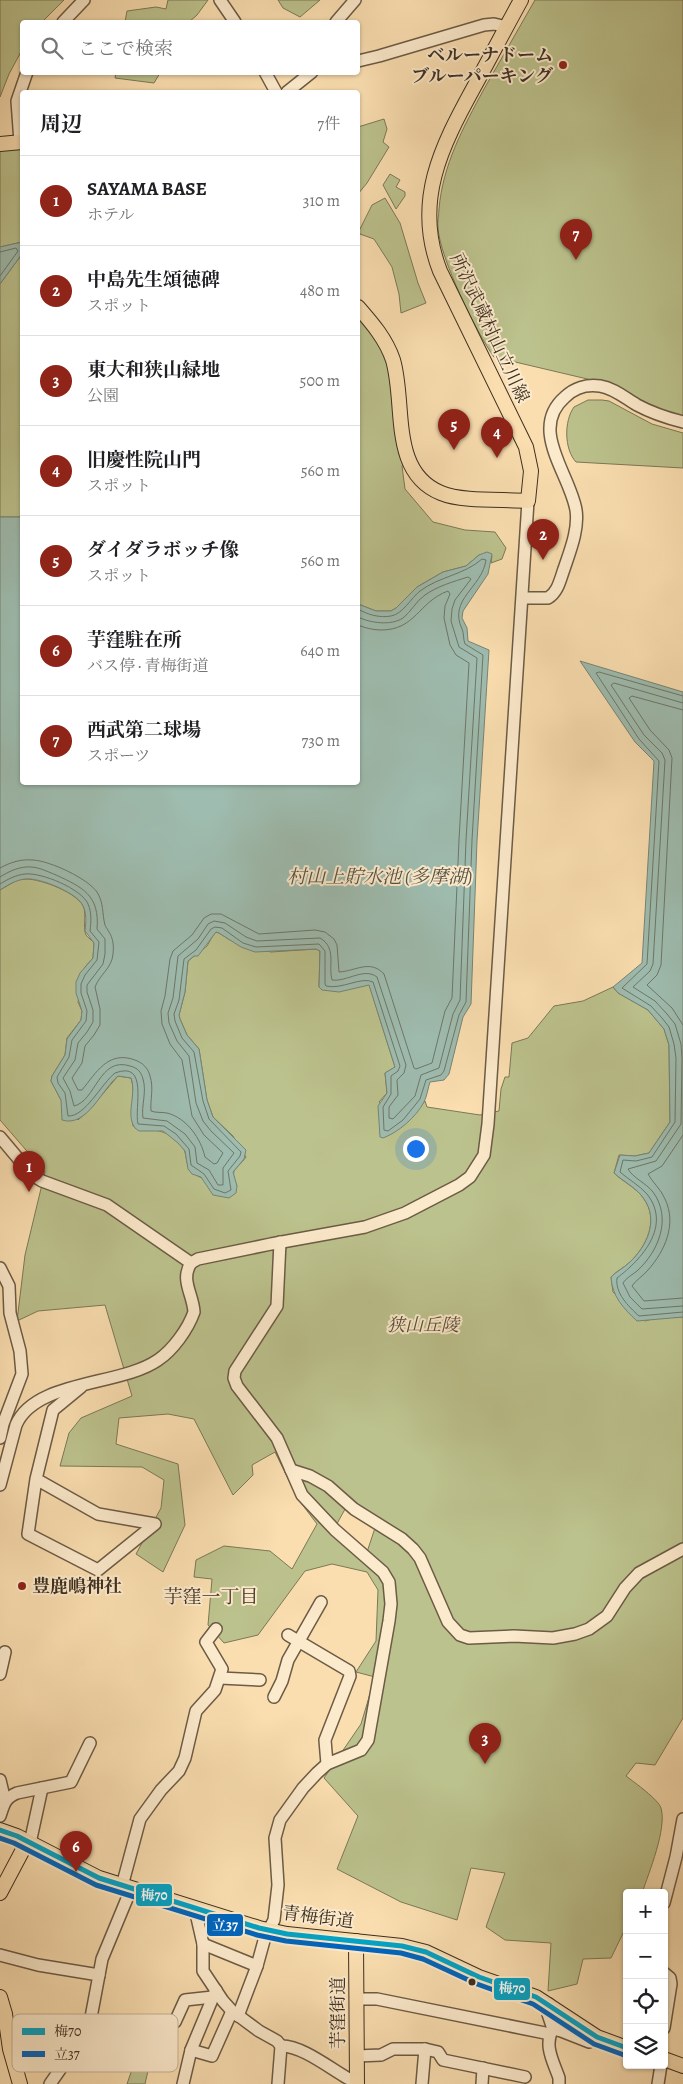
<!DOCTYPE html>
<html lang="ja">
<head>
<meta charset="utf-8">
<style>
  body { margin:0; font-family:Alegreya,"Noto Serif JP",serif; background:#f2f2f2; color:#202124 }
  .controls { position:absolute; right:15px; bottom:15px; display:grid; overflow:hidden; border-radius:5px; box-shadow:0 1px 4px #0004 }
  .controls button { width:45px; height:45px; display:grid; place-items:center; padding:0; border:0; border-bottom:1px solid #e0e0e0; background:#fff; color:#202124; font:25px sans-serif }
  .you { position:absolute; left:415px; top:1148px; width:18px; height:18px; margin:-12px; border:4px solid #fff; border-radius:50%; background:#1a73e8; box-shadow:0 0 0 8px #1a73e833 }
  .badge { display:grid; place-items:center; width:32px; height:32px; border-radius:50%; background:#8f2418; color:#fff; font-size:16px; font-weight:700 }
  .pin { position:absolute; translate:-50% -41px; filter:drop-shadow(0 1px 2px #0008) }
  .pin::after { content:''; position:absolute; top:26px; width:18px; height:15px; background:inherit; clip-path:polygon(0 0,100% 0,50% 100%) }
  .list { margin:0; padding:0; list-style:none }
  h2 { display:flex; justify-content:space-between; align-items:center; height:65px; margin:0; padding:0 20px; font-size:21px }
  h2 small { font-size:16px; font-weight:400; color:#757577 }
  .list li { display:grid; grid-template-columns:32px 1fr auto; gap:15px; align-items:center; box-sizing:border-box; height:90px; padding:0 20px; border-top:1px solid #e0e0e0 }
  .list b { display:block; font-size:19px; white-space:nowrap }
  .list p { margin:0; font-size:16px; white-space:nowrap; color:#757577 }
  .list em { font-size:16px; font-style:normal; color:#757577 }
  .icon { flex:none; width:28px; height:28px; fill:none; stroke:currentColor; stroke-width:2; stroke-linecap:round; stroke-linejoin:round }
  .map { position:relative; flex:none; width:683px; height:2084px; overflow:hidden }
  .search { position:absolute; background:#fff; box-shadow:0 1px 4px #0004; left:20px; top:20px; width:340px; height:55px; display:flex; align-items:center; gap:12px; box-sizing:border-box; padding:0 18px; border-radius:5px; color:#757577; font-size:19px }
  .panel { position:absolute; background:#fff; box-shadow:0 1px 4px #0004; left:20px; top:90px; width:340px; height:695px; border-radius:5px }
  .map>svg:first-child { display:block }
  .green { fill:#bcc28d; stroke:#7c7857; fill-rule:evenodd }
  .water { fill:#9ebcaf; stroke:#778476 }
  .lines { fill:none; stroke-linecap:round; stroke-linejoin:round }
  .shore { stroke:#6e7668; stroke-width:1 }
  .minor-casing { stroke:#6c5b45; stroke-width:14 }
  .major-casing { stroke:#3d2f21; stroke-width:16 }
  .minor { stroke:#fceacc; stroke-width:11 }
  .major { stroke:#fadeb0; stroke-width:14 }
  .bus-1-casing { stroke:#fceacc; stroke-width:9 }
  .bus-2-casing { stroke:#fceacc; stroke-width:9 }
  .bus-1 { stroke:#03a3c5; stroke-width:5 }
  .bus-2 { stroke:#0065bd; stroke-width:5 }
  .poi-dot { fill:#8f2418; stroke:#fceacc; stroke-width:2 }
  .bus-dot { fill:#3d2f21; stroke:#fceacc; stroke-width:2 }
  .labels { text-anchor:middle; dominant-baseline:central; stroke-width:4; stroke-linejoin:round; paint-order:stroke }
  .poi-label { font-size:18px; font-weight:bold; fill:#3d2f21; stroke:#fceacc; text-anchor:end }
  .street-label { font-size:18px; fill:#3d2f21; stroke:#fceacc }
  .park-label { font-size:18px; font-style:italic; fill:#564c37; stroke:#fceacc }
  .water-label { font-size:19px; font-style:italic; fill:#555244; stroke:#fceacc }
  .neighbourhood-label { font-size:19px; fill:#3d2f21; stroke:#fceacc }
  .key { fill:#fceacc; stroke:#c3b299; stroke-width:1 }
  .key-label { font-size:14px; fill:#3d2f21 }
  .line-badge { stroke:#fceacc; stroke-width:2 }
  .badge-label { font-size:14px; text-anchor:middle; font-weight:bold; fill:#fff }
</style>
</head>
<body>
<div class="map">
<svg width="683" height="2084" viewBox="0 0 683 2084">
  <rect width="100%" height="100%" fill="#fadeb0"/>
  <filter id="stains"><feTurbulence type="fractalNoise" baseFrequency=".004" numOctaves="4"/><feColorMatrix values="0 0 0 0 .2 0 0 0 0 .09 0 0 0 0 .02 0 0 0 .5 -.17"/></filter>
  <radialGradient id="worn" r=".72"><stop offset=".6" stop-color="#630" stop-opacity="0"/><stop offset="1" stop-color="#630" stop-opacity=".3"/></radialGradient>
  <g class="green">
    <path d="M 0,0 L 64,0 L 42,22 L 22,22 L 22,50 L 9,74 L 0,97 Z"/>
    <path d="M 168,0 L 208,0 L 197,15 L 189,22 L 125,22 L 127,11 L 156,7 L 166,9 Z"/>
    <path d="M 278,0 L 320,0 L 300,17 L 283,8 Z"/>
    <path d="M 535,0 L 683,0 L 683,416 L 661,411 L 617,386 L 494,357 C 476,332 440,258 438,228 C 437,222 439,215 439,209 C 443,164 463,128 484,89 C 501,59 518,30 535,0 Z"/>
    <path d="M 116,73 L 116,72 L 160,73 L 154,83 L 115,78 Z"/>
    <path d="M 384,119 L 387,129 L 383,142 L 389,147 L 367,183 L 358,194 L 358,127 Z"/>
    <path d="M 22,142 L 22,242 L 0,247 L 0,144 Z"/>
    <path d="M 390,174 L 400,180 L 396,187 L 405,192 L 405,196 L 396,209 L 383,185 Z"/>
    <path d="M 385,198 L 400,223 L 418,283 L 426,303 L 401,313 L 399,294 L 392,267 L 374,239 L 360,234 L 359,231 L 372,205 Z"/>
    <path d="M 22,254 L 22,517 L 0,517 L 0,284 Z"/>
    <path d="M 358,307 L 385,343 L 407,459 L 402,466 L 405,489 L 433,522 L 465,530 L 495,532 L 506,548 L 502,559 L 491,563 L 492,556 L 479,555 L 466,566 L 443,572 L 417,587 L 396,608 L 391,611 L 376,611 L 358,604 Z"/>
    <path d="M 588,400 L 602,400 L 609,401 L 652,424 L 683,433 L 683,468 L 576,462 C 564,449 564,421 574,407 Z"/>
    <path d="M 26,879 C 41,879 79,893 84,908 C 86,915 83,930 86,935 C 88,938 92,940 94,943 L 93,958 L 85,967 L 78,1002 L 82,1011 L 81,1020 L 67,1038 L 65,1055 L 52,1076 L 51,1081 L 61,1100 L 78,1120 L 89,1110 L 118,1076 L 131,1078 C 136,1093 130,1110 133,1126 C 151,1129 178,1131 185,1152 C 187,1161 187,1170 196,1175 C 207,1182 225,1183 237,1186 C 229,1168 236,1171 246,1157 L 233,1136 L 213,1117 L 207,1100 L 199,1049 L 187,1035 L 180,1019 L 179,1015 L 185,992 L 188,961 L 207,946 L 215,932 L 219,933 L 230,940 L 271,952 L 316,949 L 320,951 L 319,987 L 369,984 L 395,1067 L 385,1073 L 387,1093 L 379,1102 L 414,1114 L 425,1101 L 427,1107 L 480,1115 L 499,1111 L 501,1089 L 505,1077 L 509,1077 L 512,1043 L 528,1038 L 554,1006 L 583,1001 L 613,987 L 618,993 L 648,1010 L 664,1029 L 669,1045 L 670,1122 L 649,1153 L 635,1156 L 619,1155 L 614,1173 C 623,1182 637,1188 644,1199 C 659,1220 647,1246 630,1262 C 624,1268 616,1271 611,1277 L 613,1292 L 645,1321 L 655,1318 L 683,1317 L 683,1718 L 655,1765 L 636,1763 L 626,1776 C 635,1783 658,1799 661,1808 C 667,1829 649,1872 642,1893 L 627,1893 L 627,1925 L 611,1958 L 583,1959 L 577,1984 L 548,1991 L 551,1943 L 505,1940 L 486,1927 L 505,1873 L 471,1868 L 457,1920 L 401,1902 L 337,1869 L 358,1816 L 324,1778 L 361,1724 L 375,1677 L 356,1672 L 376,1641 L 378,1590 L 367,1572 L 332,1564 L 305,1571 L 258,1635 L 224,1643 L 208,1625 L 212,1579 L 194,1577 L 196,1560 L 224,1546 L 270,1551 L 292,1569 L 317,1524 L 298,1499 L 275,1452 L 252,1465 L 253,1475 L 233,1495 L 194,1419 L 168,1414 L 119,1418 L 116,1444 L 178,1464 L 185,1525 L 163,1572 L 136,1554 L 161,1508 L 164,1480 L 142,1467 L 60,1466 L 69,1433 L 81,1418 L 132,1396 L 105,1305 L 38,1311 L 17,1321 L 25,1255 L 45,1172 L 0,1120 L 0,890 L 17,880 ZM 349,1502 L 378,1519 L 366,1555 L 334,1529 Z"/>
    <path d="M 139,2049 L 152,2053 L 145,2084 L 127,2084 Z"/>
  </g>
  <g class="water">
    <path d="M 22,242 L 22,254 L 0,284 L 0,247 Z"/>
    <path d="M 0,517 L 22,517 L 22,782 L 358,782 L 358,604 L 376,611 L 391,611 L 396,608 L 417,587 L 443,572 L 466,566 L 479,555 L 487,552 L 492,554 L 488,574 L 463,611 L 462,618 L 467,628 L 468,641 L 489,650 L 477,841 L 471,1004 L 463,1017 L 449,1074 L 444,1080 L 430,1082 C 428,1088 427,1096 424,1102 C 416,1117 399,1132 383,1138 L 380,1137 L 378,1106 L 387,1093 L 385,1073 L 395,1067 L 369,985 L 339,992 L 322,990 L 319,987 L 320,951 L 316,949 L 255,952 L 241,947 L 219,933 L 216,932 L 198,956 L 194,956 L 188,961 L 185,992 L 179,1015 L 180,1019 L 187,1035 L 199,1049 L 207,1100 L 213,1117 L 246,1150 L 244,1159 L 233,1172 L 237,1186 L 236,1193 L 229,1198 L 213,1195 L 201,1177 L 192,1174 L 188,1169 L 185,1151 L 178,1143 L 163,1131 L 139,1131 L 135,1128 C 125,1114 137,1094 131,1078 L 118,1076 C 102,1089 87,1128 62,1120 L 61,1100 L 51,1081 L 52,1076 L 65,1055 L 67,1039 L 81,1020 L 82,1011 L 76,993 L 76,982 L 80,973 L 93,958 L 94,943 L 85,931 C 86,922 87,912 82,904 C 75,892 38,877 25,879 C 16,880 8,885 0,890 Z"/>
    <path d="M 580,661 L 683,692 L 683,1317 L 637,1321 C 623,1308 612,1296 611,1277 C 617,1271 624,1268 630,1262 C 647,1246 659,1220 644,1199 C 637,1188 624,1182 614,1173 L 620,1155 L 635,1156 L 649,1153 L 670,1122 L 669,1045 L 664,1029 L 648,1010 L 618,993 L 613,987 L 642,963 L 654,761 L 635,742 Z"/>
  </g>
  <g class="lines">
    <g class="shore">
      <path d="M 0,252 L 16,248 L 18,251 L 0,276"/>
      <path d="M 683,696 L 599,672 L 596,673 L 639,739 L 659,761 L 647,964 L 622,988 L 651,1006 L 662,1018 L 669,1027 L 674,1044 L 676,1058 L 675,1122 L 652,1157 L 636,1161 L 623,1160 L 620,1172 C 629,1180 639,1185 647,1194 C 672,1226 642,1259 617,1278 C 615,1293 628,1306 639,1316 L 683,1312"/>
      <path d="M 683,703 L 614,683 L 611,685 L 644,735 L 662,753 L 665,760 L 653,964 L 650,971 L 633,987 L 655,1001 L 667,1014 L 675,1024 L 681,1044 L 682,1059 L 681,1124 L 656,1161 L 628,1169 C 633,1178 646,1183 653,1192 C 672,1218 659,1251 637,1271 C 632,1275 626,1278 623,1283 L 630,1297 L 642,1309 L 683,1306"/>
      <path d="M 683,710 L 632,696 L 629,698 L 650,730 L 669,750 L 672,758 L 661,965 L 657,975 L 647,985 L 672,1008 L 683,1025"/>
      <path d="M 0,868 C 11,862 21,859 33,860 C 50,861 87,878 97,892 C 104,903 102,914 105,925 C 105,926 108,930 109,932 C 113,938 114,946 113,954 C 112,968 100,974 95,987 L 100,1009 L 100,1025 L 94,1035 L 85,1046 L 82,1063 L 72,1078 L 78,1090 L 82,1090 C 96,1073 108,1050 135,1060 C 143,1063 148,1068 150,1076 C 154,1088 150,1100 151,1111 C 156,1113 162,1112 167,1113 C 187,1118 201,1139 205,1157 L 214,1164 L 217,1163 L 223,1153 L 204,1135 L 192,1116 L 182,1060 L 170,1044 L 162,1024 L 161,1011 L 165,996 L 170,959 L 173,951 L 192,935 L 204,918 L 211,914 L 221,914 L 259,934 L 315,930 L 325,932 L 334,939 L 337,945 L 339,972 C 356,971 370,959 384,974 L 414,1068 L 416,1069 L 432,1063 L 445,1011 L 452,998 L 459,840 L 469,663 L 456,655 L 450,645 L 444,618 L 445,606 L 450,594 L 448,591 C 418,602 416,630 381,630 C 373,630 365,628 358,625"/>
      <path d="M 0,877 C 8,872 16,868 26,867 C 37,866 46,871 56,875 C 82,887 100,895 97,929 L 105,939 L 105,954 L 103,964 L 87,985 L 87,992 L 93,1010 L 93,1022 L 87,1032 L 78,1043 L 75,1060 L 63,1078 L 70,1091 L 74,1106 C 96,1101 99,1056 130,1066 C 138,1068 141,1072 143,1079 C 147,1092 141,1106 143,1118 L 167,1121 L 185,1134 L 195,1147 L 197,1163 L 209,1170 L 218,1185 L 223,1185 L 223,1168 L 234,1153 L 211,1131 L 203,1121 L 196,1103 L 189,1056 L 177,1041 L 169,1023 L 168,1013 L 173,998 L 178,956 L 198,939 L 208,924 L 214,921 L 225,923 L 246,937 L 257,941 L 320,938 C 337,948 328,965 332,980 C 347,982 364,967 377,977 L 406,1065 L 404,1073 L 397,1080 L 398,1095 L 389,1107 L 389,1118 L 393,1119 L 415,1096 L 421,1075 L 439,1068 L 453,1014 L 460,1000 L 466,840 L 477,658 L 459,647 L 451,621 L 452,609 L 455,600 L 471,579 L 468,577 C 452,582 438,586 425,595 C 416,601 411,612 403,618 C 391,626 370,623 358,617"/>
      <path d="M 0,884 C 8,879 16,875 25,874 C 41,872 82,889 88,904 C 92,913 91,922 90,931 L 99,942 L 97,960 L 85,975 L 81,984 L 81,993 L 87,1011 L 86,1021 L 72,1040 L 69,1057 L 57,1077 L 58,1083 L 65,1093 L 68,1116 C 85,1117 102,1083 115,1073 C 149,1060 134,1108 138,1124 L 164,1126 L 176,1134 L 189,1149 L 191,1165 L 204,1174 L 214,1189 L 225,1193 L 231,1190 L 228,1171 L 240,1156 L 241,1152 L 209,1119 L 203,1101 L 194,1052 L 182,1038 L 175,1021 L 174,1014 L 179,1000 L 184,959 L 196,950 L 211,929 L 215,927 L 222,928 L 243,943 L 256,947 L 319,944 L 325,951 L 325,984 L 326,986 C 341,990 362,976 373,982 L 400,1066 L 398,1071 L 391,1076 L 391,1094 L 383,1107 L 384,1130 L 388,1131 L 403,1120 L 420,1099 L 426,1080 L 441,1075 L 444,1071 L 459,1015 L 466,1002 L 472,840 L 483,655 L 465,644 C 463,639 464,633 462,629 C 448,599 482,588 486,560 L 482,559 C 464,575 440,576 420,591 C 411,598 403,614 391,616 C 380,618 368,615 358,609"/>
      <path d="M 683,1135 L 662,1166 L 648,1174 C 652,1182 661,1189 665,1199 C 677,1224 665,1251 648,1270 C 643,1276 636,1280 632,1286 L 644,1301 L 683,1298"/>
    </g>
    <g class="minor-casing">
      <g id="minor">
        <path d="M 220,0 L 235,22"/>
        <path d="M 63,22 L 84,0"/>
        <path d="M 336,22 L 355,0"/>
        <path d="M 358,61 L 379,56 L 484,25 L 494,24 L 507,27"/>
        <path d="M 265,72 L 276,92"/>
        <path d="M 287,92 L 312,72"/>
        <path d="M 20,142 L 17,101 L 27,72"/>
        <path d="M 523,598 L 548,598 C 558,592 560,580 564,569 C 570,551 579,529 576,510 C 570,474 528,429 565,397 C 574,388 587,384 600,386 C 614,388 625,398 637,405 C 652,413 667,418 683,422"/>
        <path d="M 0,1137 L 32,1175 L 42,1181 L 107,1205 L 191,1263"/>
        <path d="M 0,1268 L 9,1286 L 10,1313 L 20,1351 L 22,1374 L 3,1424 L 0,1438"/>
        <path d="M 291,1470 L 310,1476 L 328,1486 L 354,1509 L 402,1539 L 413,1549 L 420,1558 L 448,1622 L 460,1635 L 469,1638 L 514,1636 L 553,1638 L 575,1634 L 589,1629 L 607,1616 L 625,1588 L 639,1573 L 683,1549"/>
        <path d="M 36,1479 L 98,1514 L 155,1524 L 98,1570 L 28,1534 L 36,1479 L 53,1410 L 81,1387"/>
        <path d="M 0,1485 L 16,1425 C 35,1380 121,1386 158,1360 C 173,1350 188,1329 194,1312 C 193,1294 180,1280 191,1263 L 198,1259 L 271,1244 L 365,1227 L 405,1213 L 459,1185 L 470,1177 L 484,1155 L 488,1124 L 528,501"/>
        <path d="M 288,1635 L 349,1671 L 350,1676 L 325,1740 L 327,1764"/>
        <path d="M 0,1674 L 5,1652"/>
        <path d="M 220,1678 L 260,1680"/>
        <path d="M 274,1697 L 282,1681 L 288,1660 L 321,1602"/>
        <path d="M 0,1780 L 5,1801"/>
        <path d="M 0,1816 C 4,1804 5,1798 17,1793 L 71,1782 L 90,1743"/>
        <path d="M 30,1843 L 42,1788"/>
        <path d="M 122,1886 L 140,1819 L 161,1790 L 179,1771 L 185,1758 L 196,1711 L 215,1690 L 222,1669 L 206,1642 L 216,1629"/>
        <path d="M 664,1903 L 676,1857 L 683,1819"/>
        <path d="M 195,1909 L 203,1944 L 203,1971 L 223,2001 L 232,2011 L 259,2031 L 277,2041 L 281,2046 L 278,2084"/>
        <path d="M 203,1944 L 257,1966"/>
        <path d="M 0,1955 L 38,1965 L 99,1975"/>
        <path d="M 664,1973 L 670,1978 L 671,1984 L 664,2028"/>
        <path d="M 356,1999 L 377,1999 L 550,2034"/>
        <path d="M 549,2004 L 548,2014 L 553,2029 C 543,2045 554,2063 559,2078 L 559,2084"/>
        <path d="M 238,2016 L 257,1966 L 265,1937 L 274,1920 L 278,1885 L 275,1838 L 280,1820 L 303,1788 L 317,1773 L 327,1764 L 361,1750 L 368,1740 L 389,1621 L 391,1604 L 389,1582 L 383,1572 L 335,1530 L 302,1495 L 277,1438 L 237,1386 L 234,1378 L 235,1371 L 277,1306 L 280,1242"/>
        <path d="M 175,2022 L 185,2000 L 213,1997"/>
        <path d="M 553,2029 L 561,2031 L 589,2042 L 597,2037"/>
        <path d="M 281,2046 C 301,2045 331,2069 349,2079 L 357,2079"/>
        <path d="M 191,2050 L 212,2056 L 232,2011"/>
        <path d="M 357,2056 L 381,2055 L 393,2049 L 425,2049 L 438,2052 L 443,2060 L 525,2077"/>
        <path d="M 50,2084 L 89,2028 L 102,1959 L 131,1889"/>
        <path d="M 183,2084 L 191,2050 L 216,1990"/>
        <path d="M 422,2084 L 425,2049"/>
        <path d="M 482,2084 L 483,2068"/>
        <path d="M 658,2084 L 661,2065"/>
      </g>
    </g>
    <g class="major-casing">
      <g id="major">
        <path d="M 0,144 L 22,142"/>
        <path d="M 358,307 C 372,323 386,339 393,360 C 406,404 389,472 441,493 C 462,502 504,499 528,501 L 531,471 L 526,447 L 440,271 C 413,202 441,147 474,87 C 490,58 505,29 521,0"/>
        <path d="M 0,1830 L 17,1836 L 99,1878 L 259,1928 L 287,1934 L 402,1946 L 426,1952 L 479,1977 L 536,1997 L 597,2037 L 627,2048"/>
        <path d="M 0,1893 L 27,1842"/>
        <path d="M 356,1941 L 357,2084"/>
        <path d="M 0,1997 L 5,2014 L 10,2049 L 20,2084"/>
        <path d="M 664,2059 L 683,2066"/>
      </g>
    </g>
    <use href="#minor" class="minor"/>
    <use href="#major" class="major"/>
    <g class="bus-1-casing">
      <path id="bus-1" d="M 0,1830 L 17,1836 L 99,1878 L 259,1928 L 287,1934 L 402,1946 L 426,1952 L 479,1977 L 536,1997 L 597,2037 L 627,2048"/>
    </g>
    <g class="bus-2-casing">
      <path id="bus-2" d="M 0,1838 L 14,1843 L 96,1885 L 257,1935 L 286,1941 L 401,1953 L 423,1959 L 477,1984 L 533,2004 L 594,2044 L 624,2055"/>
    </g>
    <use href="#bus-1" class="bus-1"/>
    <use href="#bus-2" class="bus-2"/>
  </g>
  <g class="poi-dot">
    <circle cx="563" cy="65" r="5"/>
    <circle cx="22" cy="1586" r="5"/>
  </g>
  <circle class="bus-dot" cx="472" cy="1982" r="4.5"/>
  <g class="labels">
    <g class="poi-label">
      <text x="553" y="55">ベルーナドーム<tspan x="553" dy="21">ブルーパーキング</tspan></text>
      <text x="32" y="1586" text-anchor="start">豊鹿嶋神社</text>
    </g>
    <g class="street-label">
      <text transform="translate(490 328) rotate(65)">所沢武蔵村山立川線</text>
      <text transform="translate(318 1917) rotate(7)">青梅街道</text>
      <text transform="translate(338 2013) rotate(-90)">芋窪街道</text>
    </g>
    <g class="park-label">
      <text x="423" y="1325">狭山丘陵</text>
    </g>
    <g class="water-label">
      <text x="380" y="877">村山上貯水池 (多摩湖)</text>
    </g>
    <g class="neighbourhood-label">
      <text x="211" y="1597">芋窪一丁目</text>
    </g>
  </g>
  <rect x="12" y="2014" width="166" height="58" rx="8" class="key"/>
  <rect x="22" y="2028" width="23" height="7" fill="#03a3c5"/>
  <rect x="22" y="2051" width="23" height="6" fill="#0065bd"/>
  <g class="key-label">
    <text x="54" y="2036">梅70</text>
    <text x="54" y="2059">立37</text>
  </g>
  <g class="line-badge">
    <rect x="135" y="1883" width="38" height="24" rx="5" fill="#03a3c5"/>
    <rect x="206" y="1913" width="38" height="24" rx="5" fill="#0065bd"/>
    <rect x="493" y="1977" width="38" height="24" rx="5" fill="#03a3c5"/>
  </g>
  <g class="badge-label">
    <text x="154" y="1900">梅70</text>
    <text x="225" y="1930">立37</text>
    <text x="512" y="1993">梅70</text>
  </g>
  <rect width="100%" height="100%" filter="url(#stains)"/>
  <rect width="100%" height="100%" fill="url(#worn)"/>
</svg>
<div class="controls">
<button>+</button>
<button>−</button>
<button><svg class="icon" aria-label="locate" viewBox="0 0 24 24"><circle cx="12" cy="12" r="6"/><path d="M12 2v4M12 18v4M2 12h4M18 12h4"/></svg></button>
<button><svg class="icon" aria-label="layers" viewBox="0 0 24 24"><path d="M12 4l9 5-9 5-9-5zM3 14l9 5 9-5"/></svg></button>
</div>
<div class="you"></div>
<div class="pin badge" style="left:29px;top:1192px">1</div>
<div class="pin badge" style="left:543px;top:560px">2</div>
<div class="pin badge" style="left:485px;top:1764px">3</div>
<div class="pin badge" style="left:497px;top:458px">4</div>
<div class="pin badge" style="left:454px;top:450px">5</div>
<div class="pin badge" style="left:76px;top:1872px">6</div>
<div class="pin badge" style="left:576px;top:260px">7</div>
<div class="search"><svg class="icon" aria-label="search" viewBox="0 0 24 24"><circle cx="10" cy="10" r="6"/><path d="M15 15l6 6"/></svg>ここで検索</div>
<section class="panel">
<h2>周辺<small>7件</small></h2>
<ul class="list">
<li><span class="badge">1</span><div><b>SAYAMA BASE</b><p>ホテル</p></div><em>310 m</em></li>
<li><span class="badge">2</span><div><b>中島先生頌徳碑</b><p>スポット</p></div><em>480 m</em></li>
<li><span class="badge">3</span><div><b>東大和狭山緑地</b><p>公園</p></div><em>500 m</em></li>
<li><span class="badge">4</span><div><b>旧慶性院山門</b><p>スポット</p></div><em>560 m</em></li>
<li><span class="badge">5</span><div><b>ダイダラボッチ像</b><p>スポット</p></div><em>560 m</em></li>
<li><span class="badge">6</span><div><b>芋窪駐在所</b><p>バス停 · 青梅街道</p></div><em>640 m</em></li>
<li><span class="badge">7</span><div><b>西武第二球場</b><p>スポーツ</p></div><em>730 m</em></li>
</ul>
</section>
</div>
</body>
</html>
